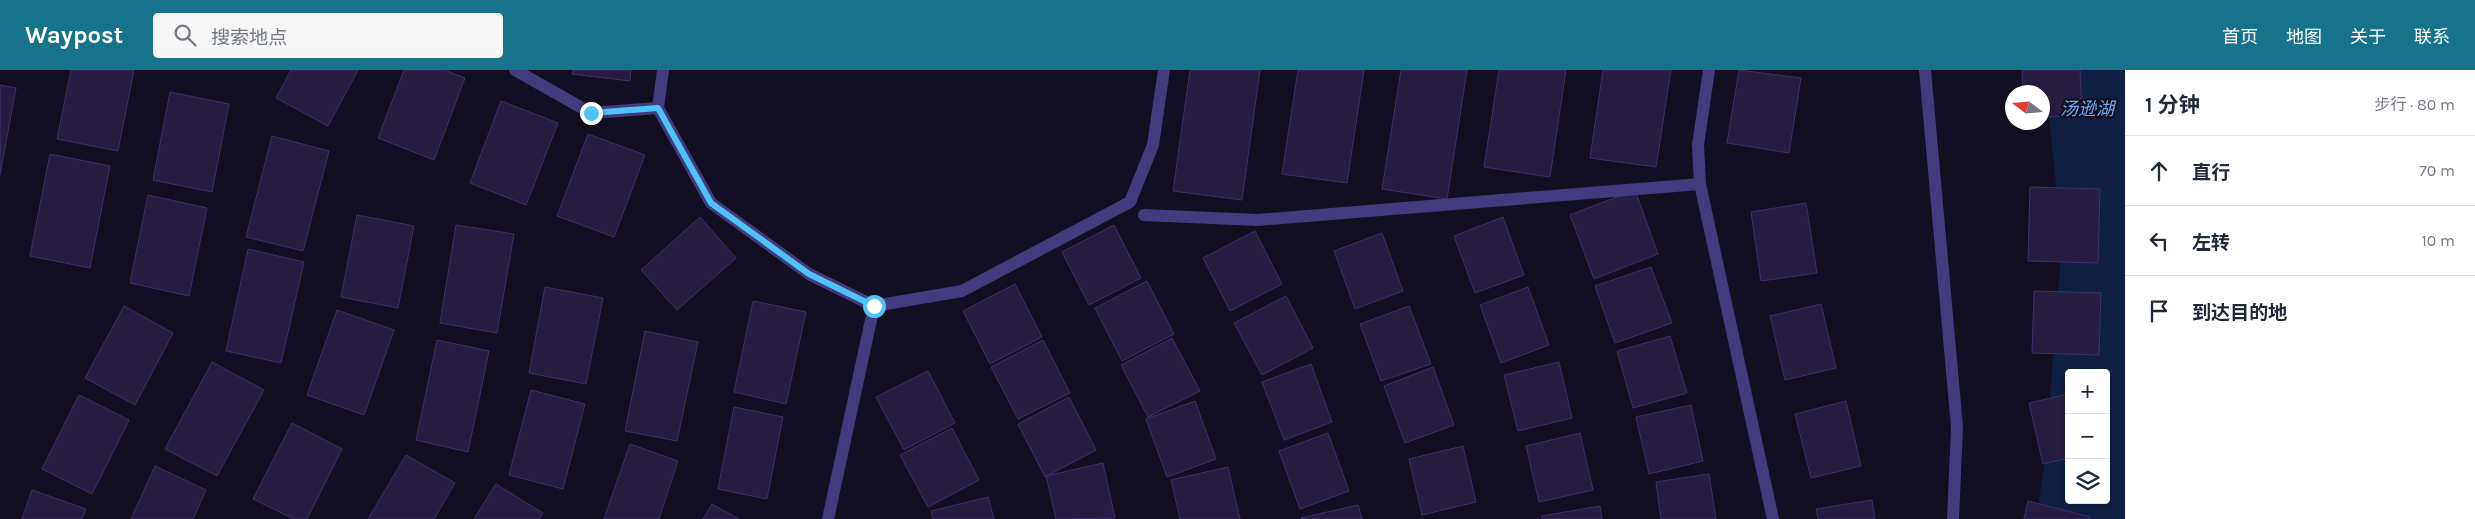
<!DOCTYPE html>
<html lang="zh">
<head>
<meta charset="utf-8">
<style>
  body { margin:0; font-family:Karla,"Noto Sans SC",sans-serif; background:#f6f6f7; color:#1f2937 }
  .controls { position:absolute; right:15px; bottom:15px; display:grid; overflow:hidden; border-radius:5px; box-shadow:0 1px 4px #0004 }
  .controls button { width:45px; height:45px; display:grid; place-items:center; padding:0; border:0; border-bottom:1px solid #e0e1e3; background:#fff; color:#1f2937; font:25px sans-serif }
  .compass { position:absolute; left:2005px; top:15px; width:45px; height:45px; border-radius:50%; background:#fff; box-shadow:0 1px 4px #0004; rotate:286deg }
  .stop { position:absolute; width:15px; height:15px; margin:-11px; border:4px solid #4fc3f7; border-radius:50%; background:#fff }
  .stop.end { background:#4fc3f7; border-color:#fff; box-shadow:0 1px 5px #0008 }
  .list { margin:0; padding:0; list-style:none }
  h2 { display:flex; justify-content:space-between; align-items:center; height:65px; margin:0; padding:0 20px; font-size:21px }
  h2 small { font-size:16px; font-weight:400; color:#747a83 }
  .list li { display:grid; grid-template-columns:32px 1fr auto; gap:15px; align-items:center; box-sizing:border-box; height:70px; padding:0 20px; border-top:1px solid #e0e1e3 }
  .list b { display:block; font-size:19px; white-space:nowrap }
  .list em { font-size:16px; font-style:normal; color:#747a83 }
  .icon { flex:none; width:28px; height:28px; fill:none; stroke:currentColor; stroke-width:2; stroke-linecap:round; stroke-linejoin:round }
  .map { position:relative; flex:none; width:2125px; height:449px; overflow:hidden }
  header { display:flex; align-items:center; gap:30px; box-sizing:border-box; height:70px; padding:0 25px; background:#16738a; color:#fff }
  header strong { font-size:24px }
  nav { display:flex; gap:28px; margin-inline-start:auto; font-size:18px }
  .search { width:350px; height:45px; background:#f6f6f7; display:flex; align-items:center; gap:12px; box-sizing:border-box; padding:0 18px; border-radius:5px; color:#747a83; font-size:19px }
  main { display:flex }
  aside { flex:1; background:#fff }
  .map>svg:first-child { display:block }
  .water { fill:#0e1f42; fill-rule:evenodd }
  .building { fill:#261c42; stroke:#3f2f6d }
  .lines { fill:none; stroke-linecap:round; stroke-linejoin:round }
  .minor { stroke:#423c7f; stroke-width:12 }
  .route { stroke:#4fc3f7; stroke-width:6 }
  .labels { text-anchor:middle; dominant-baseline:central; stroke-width:4.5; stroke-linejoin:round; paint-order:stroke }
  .water-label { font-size:18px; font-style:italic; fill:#66acf7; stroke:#130f22 }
</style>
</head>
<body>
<header>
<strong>Waypost</strong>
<div class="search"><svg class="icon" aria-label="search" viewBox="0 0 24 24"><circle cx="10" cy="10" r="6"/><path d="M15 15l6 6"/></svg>搜索地点</div>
<nav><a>首页</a><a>地图</a><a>关于</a><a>联系</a></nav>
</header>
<main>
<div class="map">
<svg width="2125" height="449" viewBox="0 0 2125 449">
  <rect width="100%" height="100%" fill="#130f22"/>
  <path class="water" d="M 2044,0 L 2125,0 L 2125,449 L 2036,449 L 2045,391 L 2062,172 ZM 2069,303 L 2106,303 L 2106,430 L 2069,430 Z"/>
  <g class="building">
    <path d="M 71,0 L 134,0 L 118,81 L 57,69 Z"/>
    <path d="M 291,0 L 358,0 L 328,56 L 276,28 Z"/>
    <path d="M 404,0 L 444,0 L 465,8 L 434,90 L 378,68 Z"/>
    <path d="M 573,0 L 631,0 L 630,11 L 572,4 Z"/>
    <path d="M 1190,0 L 1260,0 L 1242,130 L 1173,121 Z"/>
    <path d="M 1298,0 L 1364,0 L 1347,113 L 1282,104 Z"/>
    <path d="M 1401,0 L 1467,0 L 1447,129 L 1382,119 Z"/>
    <path d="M 1499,0 L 1566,0 L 1550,107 L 1484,97 Z"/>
    <path d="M 1603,0 L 1671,0 L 1656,97 L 1590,88 Z"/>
    <path d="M 1739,0 L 1801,8 L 1789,83 L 1727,73 Z"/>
    <path d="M 2022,0 L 2080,0 L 2082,45 L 2042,47 L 2042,22 L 2023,22 Z"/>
    <path d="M 0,15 L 16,18 L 0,105 Z"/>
    <path d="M 170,22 L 229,34 L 212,122 L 153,110 Z"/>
    <path d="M 501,31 L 558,53 L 526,135 L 470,113 Z"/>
    <path d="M 588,64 L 645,85 L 614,167 L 557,146 Z"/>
    <path d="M 272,66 L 329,81 L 303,181 L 246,167 Z"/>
    <path d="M 50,84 L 110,96 L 90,198 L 30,186 Z"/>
    <path d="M 2030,117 L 2100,119 L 2098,193 L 2028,191 Z"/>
    <path d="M 1635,120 L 1658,184 L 1594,209 L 1570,145 Z"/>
    <path d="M 148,125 L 207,138 L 189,226 L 130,213 Z"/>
    <path d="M 1806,133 L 1817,203 L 1761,211 L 1751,142 Z"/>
    <path d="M 357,145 L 414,156 L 398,238 L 341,227 Z"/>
    <path d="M 700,147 L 736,188 L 677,240 L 641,200 Z"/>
    <path d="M 1503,147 L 1524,205 L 1475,223 L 1454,166 Z"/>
    <path d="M 456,155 L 514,164 L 497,263 L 440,253 Z"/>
    <path d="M 1114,155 L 1141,208 L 1089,235 L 1062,182 Z"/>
    <path d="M 1255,161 L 1282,214 L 1230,241 L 1203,188 Z"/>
    <path d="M 1382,163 L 1403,221 L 1355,239 L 1334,181 Z"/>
    <path d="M 248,179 L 304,192 L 281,293 L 226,281 Z"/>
    <path d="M 1651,197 L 1672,253 L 1615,273 L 1595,216 Z"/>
    <path d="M 1147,211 L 1174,264 L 1122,291 L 1095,238 Z"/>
    <path d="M 1015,214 L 1042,267 L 990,294 L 963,241 Z"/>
    <path d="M 545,217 L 603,228 L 586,314 L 529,303 Z"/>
    <path d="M 1528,217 L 1549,275 L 1501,293 L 1480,235 Z"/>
    <path d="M 2034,221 L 2101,223 L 2099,285 L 2032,283 Z"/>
    <path d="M 1286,226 L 1313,278 L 1262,305 L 1234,253 Z"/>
    <path d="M 753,231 L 806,242 L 786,334 L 734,322 Z"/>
    <path d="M 1821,234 L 1836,298 L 1785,310 L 1770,246 Z"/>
    <path d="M 124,236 L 173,263 L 135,335 L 85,308 Z"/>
    <path d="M 1409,236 L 1431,294 L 1381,311 L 1360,254 Z"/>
    <path d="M 337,240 L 394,260 L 364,345 L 307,325 Z"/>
    <path d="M 645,261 L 698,272 L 677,371 L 625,361 Z"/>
    <path d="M 1670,266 L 1687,323 L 1633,338 L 1617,281 Z"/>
    <path d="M 1172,268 L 1200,321 L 1148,347 L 1121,295 Z"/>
    <path d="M 437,270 L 489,281 L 468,382 L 416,370 Z"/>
    <path d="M 1043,270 L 1070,323 L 1018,349 L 991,297 Z"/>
    <path d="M 212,292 L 264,320 L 217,406 L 165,379 Z"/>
    <path d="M 1559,292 L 1572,348 L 1518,361 L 1504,305 Z"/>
    <path d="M 1311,294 L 1332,352 L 1284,370 L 1262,312 Z"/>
    <path d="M 1433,297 L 1454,355 L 1405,373 L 1384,316 Z"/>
    <path d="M 928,301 L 955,353 L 904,380 L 876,327 Z"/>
    <path d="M 531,320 L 585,334 L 563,419 L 509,405 Z"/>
    <path d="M 2069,324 L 2069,388 L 2043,394 L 2029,333 Z"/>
    <path d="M 79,325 L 129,350 L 92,424 L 42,399 Z"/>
    <path d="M 1069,327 L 1096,380 L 1045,407 L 1018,354 Z"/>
    <path d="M 1195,331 L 1216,389 L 1167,407 L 1146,349 Z"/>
    <path d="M 1846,331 L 1861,396 L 1811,408 L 1795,344 Z"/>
    <path d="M 1691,335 L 1703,391 L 1649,404 L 1636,347 Z"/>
    <path d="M 734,337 L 783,347 L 767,429 L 718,419 Z"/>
    <path d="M 292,353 L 342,379 L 307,449 L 294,449 L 253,429 Z"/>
    <path d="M 952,358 L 979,410 L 928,437 L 900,385 Z"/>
    <path d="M 1328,363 L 1349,421 L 1300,439 L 1279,381 Z"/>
    <path d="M 1580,363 L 1593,420 L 1539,432 L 1526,376 Z"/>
    <path d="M 630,374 L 678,391 L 659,449 L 604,449 Z"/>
    <path d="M 1463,376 L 1476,432 L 1422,445 L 1409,389 Z"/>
    <path d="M 406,385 L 455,413 L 434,449 L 368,449 Z"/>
    <path d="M 1103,393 L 1115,448 L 1056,449 L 1046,406 Z"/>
    <path d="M 155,396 L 206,420 L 193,449 L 131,449 Z"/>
    <path d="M 1228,397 L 1240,449 L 1180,449 L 1171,410 Z"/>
    <path d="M 1709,404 L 1716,449 L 1661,449 L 1656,412 Z"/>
    <path d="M 496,414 L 543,443 L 539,449 L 474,449 Z"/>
    <path d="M 32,420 L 86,439 L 82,449 L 22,449 Z"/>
    <path d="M 988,427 L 994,449 L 933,449 L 931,441 Z"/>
    <path d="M 1872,430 L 1875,449 L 1818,449 L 1816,439 Z"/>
    <path d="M 2028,431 L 2090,447 L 2089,449 L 2024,449 Z"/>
    <path d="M 712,434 L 739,449 L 703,449 Z"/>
    <path d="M 1358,435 L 1362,449 L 1302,449 L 1301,448 Z"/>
    <path d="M 1600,436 L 1602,449 L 1542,449 L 1542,446 Z"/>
  </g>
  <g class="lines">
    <g class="minor">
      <path d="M 515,0 L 591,43 L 658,38"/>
      <path d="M 663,0 L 658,38 L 711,133 L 809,204 L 874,236 L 962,221 L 1130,132 L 1153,75 L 1164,0"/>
      <path d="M 1709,0 L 1698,75 L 1700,114 L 1773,449"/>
      <path d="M 1925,0 L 1957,357 L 1953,449"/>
      <path d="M 1144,145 L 1257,150 L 1700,114"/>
      <path d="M 828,449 L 874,236"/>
    </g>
  </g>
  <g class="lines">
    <path class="route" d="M 591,43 L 658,38 L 711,133 L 809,204 L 874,236"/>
  </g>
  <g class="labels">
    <g class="water-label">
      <text x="2087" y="39">汤逊湖</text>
    </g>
  </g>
</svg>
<div class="controls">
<button>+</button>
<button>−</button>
<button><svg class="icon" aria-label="layers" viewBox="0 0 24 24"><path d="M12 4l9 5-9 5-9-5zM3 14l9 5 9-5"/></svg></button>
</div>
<svg class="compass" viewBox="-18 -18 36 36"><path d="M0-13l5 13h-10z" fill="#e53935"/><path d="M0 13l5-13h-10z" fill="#747a83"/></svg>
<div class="stop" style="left:874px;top:236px"></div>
<div class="stop end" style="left:591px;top:43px"></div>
</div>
<aside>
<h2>1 分钟<small>步行 · 80 m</small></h2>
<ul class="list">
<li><svg class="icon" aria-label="ahead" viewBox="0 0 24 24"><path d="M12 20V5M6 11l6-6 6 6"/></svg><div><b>直行</b></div><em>70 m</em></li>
<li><svg class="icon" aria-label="left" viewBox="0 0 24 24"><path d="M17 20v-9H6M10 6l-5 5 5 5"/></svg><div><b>左转</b></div><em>10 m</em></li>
<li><svg class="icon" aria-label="arrive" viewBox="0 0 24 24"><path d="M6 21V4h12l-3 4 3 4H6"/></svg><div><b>到达目的地</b></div></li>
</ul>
</aside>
</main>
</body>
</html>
